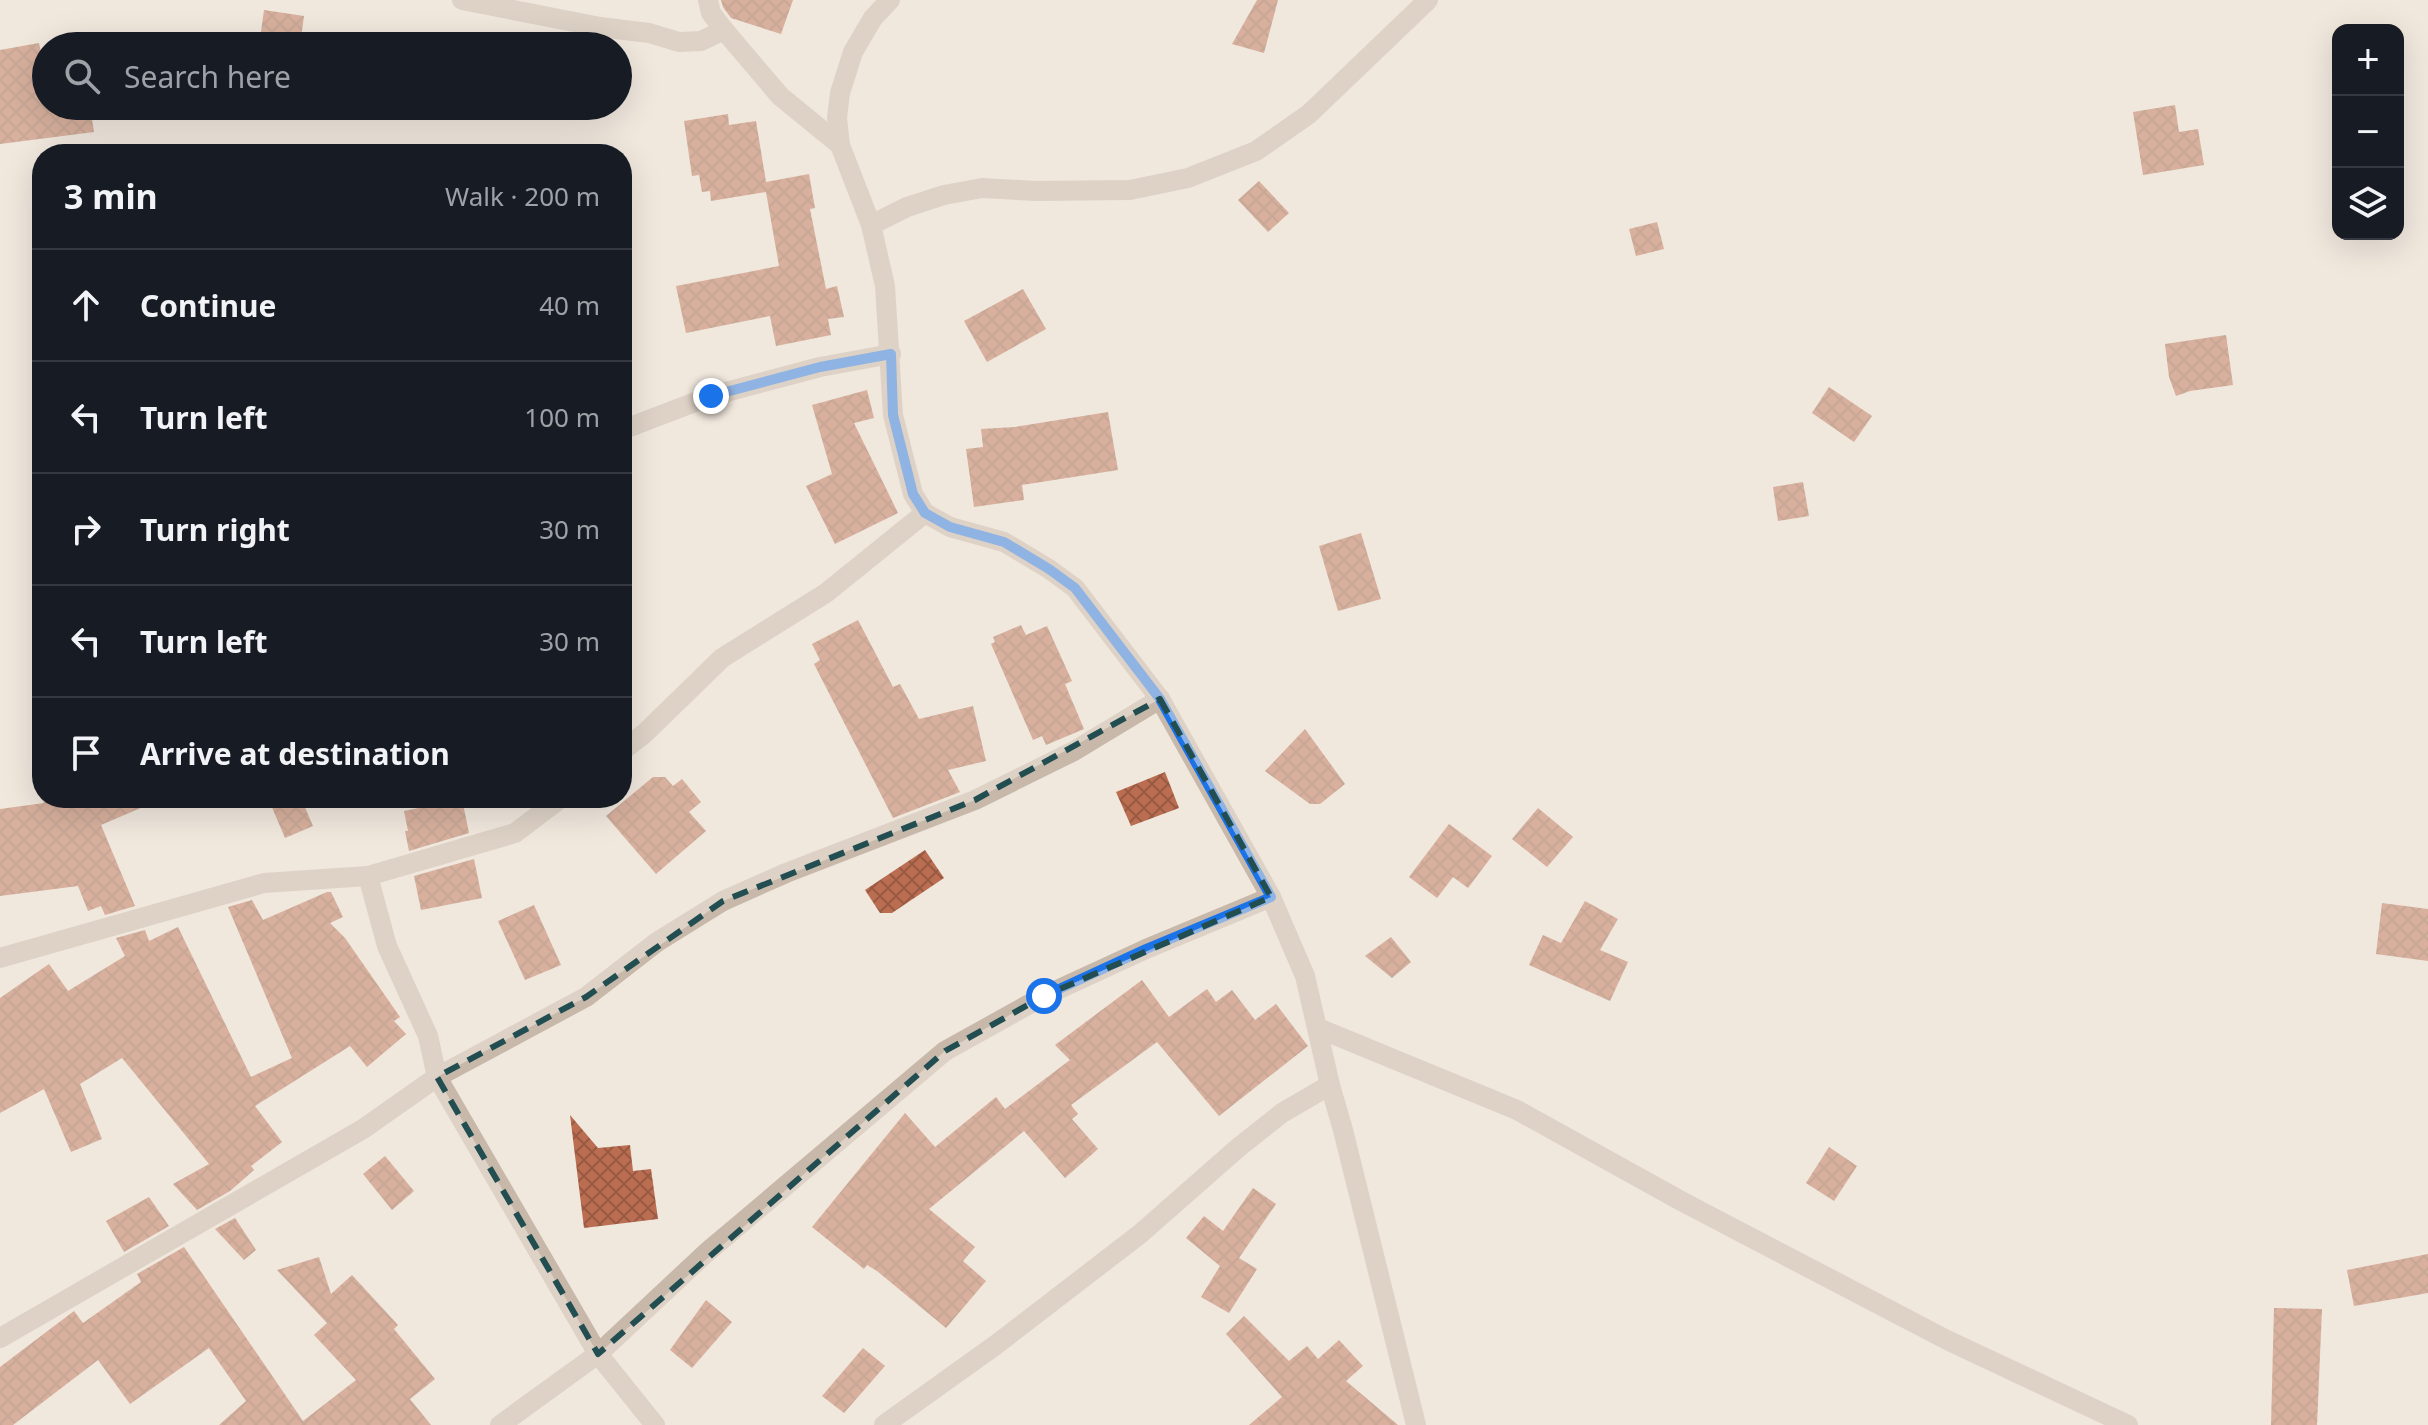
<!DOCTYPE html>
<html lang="en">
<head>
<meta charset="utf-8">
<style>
  body { margin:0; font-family:"Noto Sans",sans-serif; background:#242831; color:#f1f3f6 }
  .controls { position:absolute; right:24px; top:24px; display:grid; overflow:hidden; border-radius:16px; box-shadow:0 8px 32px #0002 }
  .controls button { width:72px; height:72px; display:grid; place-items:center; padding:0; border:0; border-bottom:2px solid #363941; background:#171b24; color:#f1f3f6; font:40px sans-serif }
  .stop { position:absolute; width:24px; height:24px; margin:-18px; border:6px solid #1a73e8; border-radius:50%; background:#fff }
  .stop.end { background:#1a73e8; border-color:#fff; box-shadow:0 2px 8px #0008 }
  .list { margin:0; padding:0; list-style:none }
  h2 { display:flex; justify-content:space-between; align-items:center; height:104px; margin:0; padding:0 32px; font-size:34px }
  h2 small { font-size:26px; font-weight:400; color:#9ea1a6 }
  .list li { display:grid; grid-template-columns:52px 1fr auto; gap:24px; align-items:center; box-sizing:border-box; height:112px; padding:0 32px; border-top:2px solid #363941 }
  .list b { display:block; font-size:30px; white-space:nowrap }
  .list em { font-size:26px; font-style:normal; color:#9ea1a6 }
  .icon { flex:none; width:44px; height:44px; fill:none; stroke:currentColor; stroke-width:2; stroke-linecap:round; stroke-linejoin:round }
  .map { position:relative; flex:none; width:2428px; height:1425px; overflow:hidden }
  .search { position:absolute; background:#171b24; box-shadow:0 8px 32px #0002; left:32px; top:32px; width:600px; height:88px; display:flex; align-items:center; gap:20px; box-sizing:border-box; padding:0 28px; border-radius:44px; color:#9ea1a6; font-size:30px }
  .panel { position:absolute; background:#171b24; box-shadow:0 8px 32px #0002; left:32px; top:144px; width:600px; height:664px; border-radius:32px }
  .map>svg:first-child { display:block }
  .building { fill:url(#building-cross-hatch) }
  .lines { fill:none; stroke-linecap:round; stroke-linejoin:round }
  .minor { stroke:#c7b8aa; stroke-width:20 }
  .route { stroke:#1a73e8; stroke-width:10 }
  .marked { fill:none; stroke:#224e52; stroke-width:6; stroke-dasharray:16 10; stroke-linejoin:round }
</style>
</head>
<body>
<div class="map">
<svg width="2428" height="1425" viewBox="0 0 2428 1425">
  <defs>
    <pattern id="building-cross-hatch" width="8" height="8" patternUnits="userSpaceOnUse" patternTransform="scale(2)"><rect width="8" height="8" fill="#ba6d50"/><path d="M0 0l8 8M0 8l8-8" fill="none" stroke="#985a42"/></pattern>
  </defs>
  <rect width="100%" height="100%" fill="#f0e7dd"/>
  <g class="building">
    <path d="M 721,0 L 793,0 L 781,34 L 731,18 L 723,7 Z"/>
    <path d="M 1257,0 L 1278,0 L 1264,53 L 1232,44 Z"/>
    <path d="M 264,10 L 304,16 L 300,46 L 259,46 Z"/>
    <path d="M 39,43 L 46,76 L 46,106 L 90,106 L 94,132 L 0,144 L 0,50 Z"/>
    <path d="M 2175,105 L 2179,132 L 2198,129 L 2204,165 L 2143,175 L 2133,112 Z"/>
    <path d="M 728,114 L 729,125 L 756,121 L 766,182 L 809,174 L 815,208 L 810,209 L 826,289 L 837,286 L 844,317 L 828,319 L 831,335 L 776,346 L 770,316 L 686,333 L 676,286 L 779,266 L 766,192 L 711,201 L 710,191 L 702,192 L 699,175 L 692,176 L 684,121 Z"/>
    <path d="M 1259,181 L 1289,213 L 1268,232 L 1238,200 Z"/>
    <path d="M 1657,222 L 1664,249 L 1636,256 L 1629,229 Z"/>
    <path d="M 1023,289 L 1046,329 L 987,362 L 964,321 Z"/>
    <path d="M 2226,335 L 2233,385 L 2190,391 L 2176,396 L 2169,377 L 2165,344 Z"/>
    <path d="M 1829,387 L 1872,416 L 1854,442 L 1812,413 Z"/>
    <path d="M 867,390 L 874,418 L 854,423 L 898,513 L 835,544 L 806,486 L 832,474 L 812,405 Z"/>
    <path d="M 1108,412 L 1118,470 L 1022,485 L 1024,500 L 974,507 L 966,449 L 983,447 L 981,429 L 1015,427 Z"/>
    <path d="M 1803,482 L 1809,516 L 1778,521 L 1773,487 Z"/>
    <path d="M 1361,533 L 1381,599 L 1338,611 L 1319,546 Z"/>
    <path d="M 858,620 L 893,687 L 900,684 L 919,719 L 973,706 L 986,761 L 948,770 L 960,792 L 893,818 L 814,664 L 820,660 L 812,644 Z"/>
    <path d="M 1021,625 L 1026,635 L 1047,626 L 1072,681 L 1065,684 L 1084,729 L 1046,745 L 1042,736 L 1033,740 L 991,644 L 995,642 L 993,637 Z"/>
    <path d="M 1305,729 L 1345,784 L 1320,804 L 1310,804 L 1265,771 Z"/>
    <path d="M 1165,772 L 1179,808 L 1131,826 L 1116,792 Z"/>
    <path d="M 653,777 L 665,777 L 673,786 L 682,779 L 701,802 L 689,812 L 706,831 L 656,874 L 606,816 Z"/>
    <path d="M 41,798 L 164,798 L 101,825 L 135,906 L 105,915 L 101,906 L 88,911 L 78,886 L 0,896 L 0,809 L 44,803 Z"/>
    <path d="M 268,798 L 301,798 L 313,826 L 285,838 Z"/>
    <path d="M 462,799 L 469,833 L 409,851 L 405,831 L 408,831 L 404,811 Z"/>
    <path d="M 1538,808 L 1573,837 L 1547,867 L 1512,839 Z"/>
    <path d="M 1449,824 L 1492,856 L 1468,888 L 1453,877 L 1437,898 L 1409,877 Z"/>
    <path d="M 925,850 L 944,878 L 892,913 L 880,913 L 865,890 Z"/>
    <path d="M 474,859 L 482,898 L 421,910 L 414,876 Z"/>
    <path d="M 327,892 L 331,892 L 343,917 L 330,923 L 345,938 L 400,1017 L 394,1021 L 406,1034 L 367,1067 L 350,1046 L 255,1106 L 282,1142 L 251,1166 L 254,1170 L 230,1191 L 197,1210 L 173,1184 L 209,1164 L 122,1058 L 80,1084 L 102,1139 L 71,1152 L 44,1089 L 0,1113 L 0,998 L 49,964 L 68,991 L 125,956 L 116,938 L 145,930 L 149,941 L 178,927 L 251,1077 L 292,1058 L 228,907 L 252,900 L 263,920 Z"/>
    <path d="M 1585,901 L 1618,919 L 1600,950 L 1628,962 L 1610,1001 L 1529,965 L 1543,935 L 1561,943 Z"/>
    <path d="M 2382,903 L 2428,909 L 2428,961 L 2376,954 Z"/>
    <path d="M 534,905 L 561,965 L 525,980 L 498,921 Z"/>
    <path d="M 1391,937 L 1411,962 L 1392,978 L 1365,956 Z"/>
    <path d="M 1142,980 L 1169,1017 L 1207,989 L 1216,1002 L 1232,990 L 1255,1020 L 1276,1004 L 1308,1046 L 1219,1116 L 1157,1042 L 1071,1105 L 1078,1114 L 1072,1119 L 1098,1149 L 1065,1178 L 1024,1131 L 929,1209 L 975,1247 L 963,1261 L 986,1281 L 946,1328 L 877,1271 L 867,1265 L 864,1269 L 812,1227 L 905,1113 L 935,1147 L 996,1097 L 1005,1109 L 1070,1060 L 1055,1045 Z"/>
    <path d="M 570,1115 L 598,1148 L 630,1145 L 633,1171 L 651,1169 L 658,1219 L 584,1228 Z"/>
    <path d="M 1829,1147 L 1857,1166 L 1834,1201 L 1806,1183 Z"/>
    <path d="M 385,1156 L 414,1191 L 392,1210 L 363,1174 Z"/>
    <path d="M 1253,1188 L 1276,1204 L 1239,1258 L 1257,1269 L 1229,1313 L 1201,1297 L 1220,1266 L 1186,1238 L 1204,1216 L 1223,1231 Z"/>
    <path d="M 149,1197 L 169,1226 L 124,1252 L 106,1221 Z"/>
    <path d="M 235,1218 L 256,1250 L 244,1260 L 215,1229 Z"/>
    <path d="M 184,1247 L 303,1421 L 356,1380 L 314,1335 L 327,1323 L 277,1270 L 319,1257 L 331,1294 L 352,1275 L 398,1325 L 394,1329 L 435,1379 L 410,1399 L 431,1425 L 219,1425 L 246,1401 L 209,1348 L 130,1404 L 98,1360 L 13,1425 L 0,1425 L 0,1367 L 74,1311 L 83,1323 L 141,1282 L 137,1274 Z"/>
    <path d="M 2428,1254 L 2428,1293 L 2354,1306 L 2347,1270 Z"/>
    <path d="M 706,1300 L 732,1322 L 692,1368 L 670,1350 Z"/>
    <path d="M 2274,1308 L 2322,1309 L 2317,1425 L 2271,1425 Z"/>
    <path d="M 1244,1316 L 1289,1361 L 1307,1346 L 1318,1359 L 1339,1340 L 1363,1366 L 1346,1381 L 1398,1425 L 1249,1425 L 1282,1397 L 1226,1334 Z"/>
    <path d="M 863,1348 L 885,1366 L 844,1413 L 822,1396 Z"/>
  </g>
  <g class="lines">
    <g class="minor">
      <path d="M 462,0 L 600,27 L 649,33 L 679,42 L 701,41 L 724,30"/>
      <path d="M 708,0 L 711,13 L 724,30 L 780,96 L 840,145"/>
      <path d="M 890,0 L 873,18 L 853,52 L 840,93 L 837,118 L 840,145 L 871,225 L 885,286 L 893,415 L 913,494 L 925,513 L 950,527 L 1004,542 L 1049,569 L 1075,588 L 1160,699 L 1271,897 L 1305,976 L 1330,1085 L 1343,1130 L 1416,1425"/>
      <path d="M 871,225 L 907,207 L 944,195 L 982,188 L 1036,191 L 1130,190 L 1188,178 L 1256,151 L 1309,114 L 1428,0"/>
      <path d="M 622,430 L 711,396 L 820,367 L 891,354"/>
      <path d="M 622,751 L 645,733 L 722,658 L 826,593 L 925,513"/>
      <path d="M 368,876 L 387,946 L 428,1036 L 437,1077 L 598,1354 L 655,1425"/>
      <path d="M 0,958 L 264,883 L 368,876 L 515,833 L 561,798"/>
      <path d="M 1318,1028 L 1517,1110 L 1683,1202 L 1947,1340 L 2128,1425"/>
      <path d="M 0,1338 L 363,1129 L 437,1077 L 586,997 L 657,942 L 723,901 L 786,873 L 975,800 L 1074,751 L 1160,699"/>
      <path d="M 500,1425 L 598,1354 L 706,1253 L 945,1051 L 1044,996 L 1146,949 L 1271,897"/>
      <path d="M 884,1425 L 997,1344 L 1140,1234 L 1239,1147 L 1282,1113 L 1330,1085"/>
    </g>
  </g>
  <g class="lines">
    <path class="route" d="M 711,396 L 820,367 L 891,354 L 893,415 L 913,494 L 925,513 L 950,527 L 1004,542 L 1049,569 L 1075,588 L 1160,699 L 1271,897 L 1146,949 L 1044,996"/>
  </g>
  <path d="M0 0H2428V1425H0ZM 1160,699 L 1271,897 L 1044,996 L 945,1051 L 598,1354 L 437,1077 L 586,997 L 723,901 L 975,800 Z" fill="#f0e7dd" fill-opacity=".55" fill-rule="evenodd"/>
  <path class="marked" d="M 1160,699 L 1271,897 L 1044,996 L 945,1051 L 598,1354 L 437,1077 L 586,997 L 723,901 L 975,800 Z"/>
</svg>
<div class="controls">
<button>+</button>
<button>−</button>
<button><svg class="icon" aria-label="layers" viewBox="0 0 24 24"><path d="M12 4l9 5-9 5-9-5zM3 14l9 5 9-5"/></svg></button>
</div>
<div class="stop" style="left:1044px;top:996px"></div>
<div class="stop end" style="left:711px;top:396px"></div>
<div class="search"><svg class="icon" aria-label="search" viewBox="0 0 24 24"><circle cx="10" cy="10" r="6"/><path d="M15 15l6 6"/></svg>Search here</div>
<section class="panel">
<h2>3 min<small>Walk · 200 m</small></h2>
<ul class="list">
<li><svg class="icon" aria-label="ahead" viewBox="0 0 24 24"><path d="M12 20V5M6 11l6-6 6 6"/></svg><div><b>Continue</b></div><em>40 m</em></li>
<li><svg class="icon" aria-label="left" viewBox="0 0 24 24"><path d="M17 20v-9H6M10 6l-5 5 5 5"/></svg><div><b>Turn left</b></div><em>100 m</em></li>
<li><svg class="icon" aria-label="right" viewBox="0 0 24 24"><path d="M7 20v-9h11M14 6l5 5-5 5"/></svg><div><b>Turn right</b></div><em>30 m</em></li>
<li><svg class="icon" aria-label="left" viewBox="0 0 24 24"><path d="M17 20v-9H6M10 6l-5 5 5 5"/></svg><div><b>Turn left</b></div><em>30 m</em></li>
<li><svg class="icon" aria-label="arrive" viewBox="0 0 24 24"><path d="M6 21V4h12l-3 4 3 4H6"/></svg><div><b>Arrive at destination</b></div></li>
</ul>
</section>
</div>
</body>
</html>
